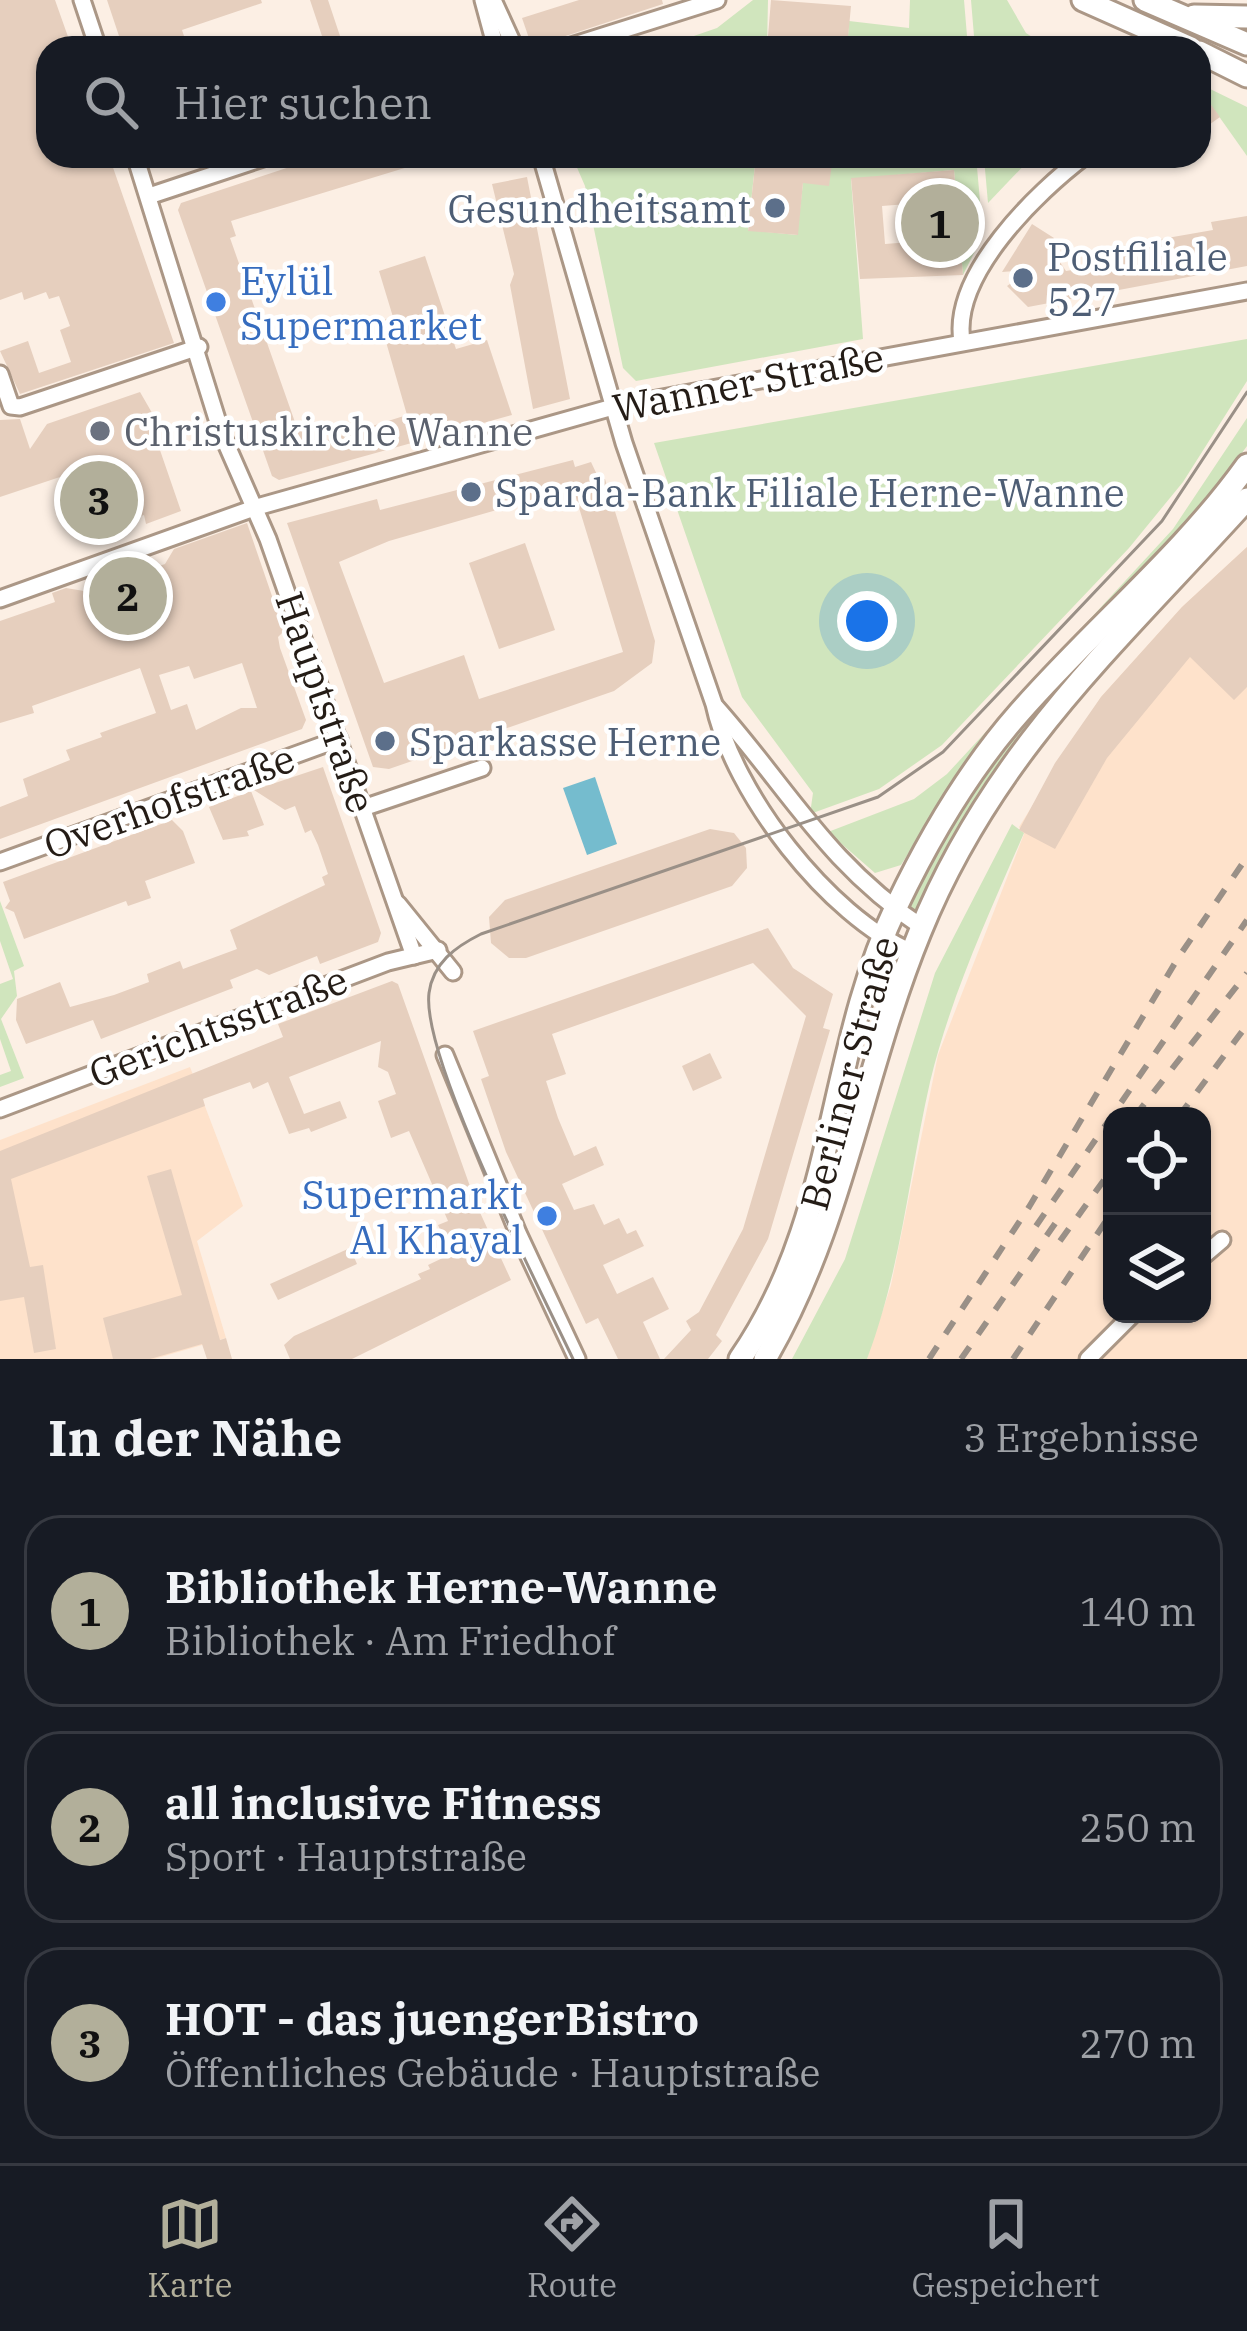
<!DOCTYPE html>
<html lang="de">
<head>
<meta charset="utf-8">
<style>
  body { margin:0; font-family:"IBM Plex Serif",serif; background:#20242c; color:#f1f3f6 }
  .controls { position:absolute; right:36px; bottom:36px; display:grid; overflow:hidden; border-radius:24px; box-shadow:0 3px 9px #0004 }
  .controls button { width:108px; height:108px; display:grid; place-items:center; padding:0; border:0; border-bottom:3px solid #363941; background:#171b24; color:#f1f3f6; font:60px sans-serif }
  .you { position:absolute; left:867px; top:621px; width:42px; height:42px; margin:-30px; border:9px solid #fff; border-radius:50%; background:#1a73e8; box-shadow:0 0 0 18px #1a73e833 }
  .badge { display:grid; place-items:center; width:78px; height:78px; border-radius:50%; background:#b2af9a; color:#111; font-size:39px; font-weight:700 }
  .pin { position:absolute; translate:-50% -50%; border:6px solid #fff; box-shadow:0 3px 12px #0006 }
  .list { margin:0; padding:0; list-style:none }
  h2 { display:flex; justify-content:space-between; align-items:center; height:156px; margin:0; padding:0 48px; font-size:51px }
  h2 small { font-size:39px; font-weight:400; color:#9ea1a6 }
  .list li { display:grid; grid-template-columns:78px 1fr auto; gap:36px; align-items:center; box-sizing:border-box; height:192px; margin:0 24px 24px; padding:0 24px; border:3px solid #363941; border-radius:36px }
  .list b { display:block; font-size:45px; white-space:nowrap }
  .list p { margin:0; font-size:39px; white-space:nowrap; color:#9ea1a6 }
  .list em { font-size:39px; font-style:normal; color:#9ea1a6 }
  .icon { flex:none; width:66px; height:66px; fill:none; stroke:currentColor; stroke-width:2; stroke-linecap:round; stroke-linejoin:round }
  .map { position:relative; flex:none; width:1247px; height:1359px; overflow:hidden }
  .search { position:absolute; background:#171b24; box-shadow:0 3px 9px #0004; left:36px; right:36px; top:36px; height:132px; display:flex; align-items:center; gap:30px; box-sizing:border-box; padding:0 42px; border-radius:36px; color:#9ea1a6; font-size:45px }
  .sheet { height:804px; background:#171b24 }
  nav { display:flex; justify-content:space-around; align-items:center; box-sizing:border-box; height:168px; border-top:3px solid #363941; background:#171b24; font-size:33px; color:#9ea1a6 }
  nav a { display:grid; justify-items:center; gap:6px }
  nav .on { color:#b2af9a }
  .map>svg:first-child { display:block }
  .built { fill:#fee2cb; fill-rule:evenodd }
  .green { fill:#d0e5bd }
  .water { fill:#75bcce }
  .building { fill:#e6cfbe; fill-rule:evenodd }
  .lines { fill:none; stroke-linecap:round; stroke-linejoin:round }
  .street-casing { stroke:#ab9786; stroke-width:21 }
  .secondary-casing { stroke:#ab9786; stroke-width:27 }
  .street { stroke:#fff; stroke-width:15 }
  .secondary { stroke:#fff; stroke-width:21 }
  .tram { stroke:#9a9087; stroke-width:3 }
  .rail { stroke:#9a9087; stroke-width:6; stroke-dasharray:15 15; stroke-linecap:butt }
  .service-dot { fill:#5c6f8a; stroke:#fff; stroke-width:4.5 }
  .shop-dot { fill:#3f7fe0; stroke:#fff; stroke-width:4.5 }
  .worship-dot { fill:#6b7280; stroke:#fff; stroke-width:4.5 }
  .labels { text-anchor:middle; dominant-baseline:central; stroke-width:9; stroke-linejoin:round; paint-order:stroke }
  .service-label { font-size:39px; fill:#4e5e75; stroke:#fff; text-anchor:start }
  .shop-label { font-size:39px; fill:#366cbe; stroke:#fff; text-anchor:start }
  .street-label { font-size:39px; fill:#241c16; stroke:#fff }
  .worship-label { font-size:39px; fill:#5b616d; stroke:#fff; text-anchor:start }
</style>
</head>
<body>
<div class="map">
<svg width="1247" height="1359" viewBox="0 0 1247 1359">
  <rect width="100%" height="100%" fill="#fcefe4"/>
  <g class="built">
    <path d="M 1247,547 L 1247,1359 L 867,1359 L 891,1285 L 938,1055 L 1024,834 L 1019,827 L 1101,697 L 1182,607 ZM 1112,1116 L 1202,1116 L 1202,1314 L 1112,1314 Z"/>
    <path d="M 190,1067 L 243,1206 L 197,1241 L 226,1338 L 154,1359 L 0,1359 L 0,1140 Z"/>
  </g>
  <g class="green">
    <path d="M 753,0 L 768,0 L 767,48 L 659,48 L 717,28 Z"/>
    <path d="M 910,0 L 964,0 L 968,48 L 871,48 L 871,39 L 848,36 L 849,21 L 909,28 Z"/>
    <path d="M 971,0 L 1007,0 L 1026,33 L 1049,48 L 975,48 Z"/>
    <path d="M 1206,87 L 1247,107 L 1247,156 L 1201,91 Z"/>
    <path d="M 572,156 L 756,156 L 748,230 L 797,235 L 803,183 L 833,156 L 976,156 L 983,235 L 963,275 L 954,170 L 851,179 L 863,339 L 636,381 L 623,368 L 585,186 Z"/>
    <path d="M 988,156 L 1031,158 L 988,203 L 984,158 Z"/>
    <path d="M 1247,339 L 1247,381 L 1183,482 L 1129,548 L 942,745 L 879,789 L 810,814 L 813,793 L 742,697 L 654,443 Z"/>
    <path d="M 1247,418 L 1247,446 L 1213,493 L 1009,707 L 959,773 L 901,865 L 875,873 L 828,832 L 914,799 L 947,774 L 1173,529 Z"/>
    <path d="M 1042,702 L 973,807 L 920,908 L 911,910 L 908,904 C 946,831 986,764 1042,702 Z"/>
    <path d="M 1012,824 L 1024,833 C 989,914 951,995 930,1082 C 909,1175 901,1269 867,1359 L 792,1359 L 845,1259 L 935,973 Z"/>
    <path d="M 0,901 L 24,966 L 14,971 L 17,996 L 1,1019 L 24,1078 L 0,1087 L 0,1075 L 11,1071 L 0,1039 L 0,984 L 13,979 L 0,941 Z"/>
  </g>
  <path class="water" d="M 595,777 L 617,844 L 587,855 L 563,788 Z"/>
  <g class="building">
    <path d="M 0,0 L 55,0 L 72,48 L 48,48 L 48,156 L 109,156 L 174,343 L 20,394 L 0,351 L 28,341 L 39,373 L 71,362 L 60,330 L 70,326 L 59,296 L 49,299 L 46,292 L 24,300 L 22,292 L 0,300 Z"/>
    <path d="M 107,0 L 261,0 L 262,3 L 182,30 L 188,48 L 123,48 Z"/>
    <path d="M 310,0 L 328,0 L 344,48 L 326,48 Z"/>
    <path d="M 579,0 L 662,0 L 663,4 L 532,47 L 522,18 Z"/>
    <path d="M 771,0 L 851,6 L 847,48 L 767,48 Z"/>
    <path d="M 1199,88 L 1220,117 L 1199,132 Z"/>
    <path d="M 323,156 L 434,159 L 231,221 L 236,236 L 230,238 L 296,425 L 305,422 L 312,445 L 407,415 L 380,321 L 393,317 L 379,271 L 425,256 L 456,349 L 487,340 L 512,415 L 279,480 L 272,476 L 178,210 L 181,203 Z"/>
    <path d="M 756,156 L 833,156 L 829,186 L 803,183 L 798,235 L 748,231 Z"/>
    <path d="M 954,170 L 963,275 L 860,279 L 851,178 ZM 920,203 L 923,241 L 885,244 L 882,206 Z"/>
    <path d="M 527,177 L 570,399 L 533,409 L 510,285 L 514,274 L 492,184 Z"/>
    <path d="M 1247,216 L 1247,266 L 1028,307 L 1007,286 L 1030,270 L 1002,272 L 1032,224 L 1054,238 L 1049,246 L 1066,271 L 1107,264 L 1104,249 L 1213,230 L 1211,222 Z"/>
    <path d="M 140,392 L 159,425 L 152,427 L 181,511 L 146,524 L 144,515 L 86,535 L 63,476 L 0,497 L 0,420 L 20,419 L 30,449 L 47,424 Z"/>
    <path d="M 573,460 L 575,467 L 591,462 L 599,479 L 605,479 L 655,641 L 652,663 L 614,691 L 389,769 L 373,767 L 287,523 L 377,499 L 380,510 ZM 573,488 L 623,652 L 479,699 L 464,655 L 384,683 L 339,562 L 389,541 Z"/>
    <path d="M 247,523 L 284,631 L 278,637 L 280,648 L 306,720 L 302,729 L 0,839 L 0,807 L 28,796 L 23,779 L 70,760 L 66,750 L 102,737 L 100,733 L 156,713 L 140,668 L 32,706 L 34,713 L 0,723 L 0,621 L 55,602 L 52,593 L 66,588 L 84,591 L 165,564 L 174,549 ZM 242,663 L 257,708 L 241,708 L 196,730 L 187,704 L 171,710 L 159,675 L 189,666 L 194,679 Z"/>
    <path d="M 525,543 L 555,630 L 499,649 L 469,563 Z"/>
    <path d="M 1247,547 L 1247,687 L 1234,700 L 1190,657 L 1107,758 L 1055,849 L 1019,830 L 1055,763 L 1101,697 L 1182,607 Z"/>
    <path d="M 323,767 L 381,933 L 378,942 L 320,964 L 317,956 L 269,975 L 257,969 L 230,980 L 233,988 L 101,1039 L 93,1020 L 26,1044 L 16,1020 L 17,999 L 60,982 L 70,1007 L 114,995 L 149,982 L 147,974 L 180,961 L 183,969 L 237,949 L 230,930 L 325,885 L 322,877 L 328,874 L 318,845 L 311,830 L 305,833 L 295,806 L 285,810 L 254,790 Z"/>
    <path d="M 251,791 L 264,825 L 247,831 L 249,836 L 223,840 L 209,807 Z"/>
    <path d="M 172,820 L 183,831 L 195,863 L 145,881 L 151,898 L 128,906 L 126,901 L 24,939 L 14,912 L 5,908 L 10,901 L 3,882 Z"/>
    <path d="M 710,829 L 734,833 L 746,848 L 747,868 L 732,886 L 526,958 L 509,958 L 491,943 L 489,917 L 505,900 Z"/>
    <path d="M 768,928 L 793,968 L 833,994 L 823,1028 L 830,1030 L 768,1239 L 716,1335 L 722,1341 L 708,1359 L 664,1359 L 691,1330 L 686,1321 L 699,1312 L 743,1229 L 806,1016 L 753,963 L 552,1034 L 566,1074 L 546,1081 L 558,1118 L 574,1156 L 596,1146 L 604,1165 L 562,1184 L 574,1210 L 594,1204 L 604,1225 L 619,1218 L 627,1234 L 636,1230 L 644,1246 L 603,1265 L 617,1294 L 653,1277 L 669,1309 L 643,1322 L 660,1359 L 618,1359 L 598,1318 L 586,1324 L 506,1152 L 481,1079 L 489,1076 L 473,1031 Z"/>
    <path d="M 392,981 L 398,984 L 477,1206 L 511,1280 L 352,1359 L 290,1359 L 284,1345 L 294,1336 L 421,1279 L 418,1274 L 430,1269 L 428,1265 L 451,1254 L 438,1225 L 448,1221 L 409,1131 L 391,1138 L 378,1101 L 396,1094 L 388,1072 L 378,1067 L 381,1041 L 289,1077 L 304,1114 L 340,1101 L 347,1118 L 311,1132 L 309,1128 L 289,1134 L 268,1082 L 253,1089 L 250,1082 L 203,1099 L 205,1106 L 11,1179 L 30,1267 L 43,1265 L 56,1349 L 34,1353 L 24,1297 L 0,1301 L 0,1151 L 283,1037 L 278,1024 Z"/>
    <path d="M 710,1053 L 722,1078 L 693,1091 L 682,1066 Z"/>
    <path d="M 171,1169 L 220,1340 L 226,1338 L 232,1359 L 207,1359 L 202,1344 L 150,1359 L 113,1359 L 103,1318 L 182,1295 L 147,1176 Z"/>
    <path d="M 350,1248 L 357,1264 L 278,1300 L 270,1284 Z"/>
  </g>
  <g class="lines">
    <g class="street-casing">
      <g id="street">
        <path d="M 82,0 L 98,48"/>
        <path d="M 483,0 L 496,48"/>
        <path d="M 493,0 L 515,48"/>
        <path d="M 565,48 L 717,0"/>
        <path d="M 135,156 L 221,432 L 268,539 L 414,956"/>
        <path d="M 541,156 L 624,443 L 714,704 C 733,793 828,916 912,952"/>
        <path d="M 149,196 L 269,156"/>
        <path d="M 962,341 C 951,275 1037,192 1085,156"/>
        <path d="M 0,374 L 11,406 L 20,407 L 199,347"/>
        <path d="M 0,599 L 257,507 L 613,407 L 1247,291"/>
        <path d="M 716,707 C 788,788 827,864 922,927"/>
        <path d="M 363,808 L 482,768"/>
        <path d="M 0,862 L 339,739"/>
        <path d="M 398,904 L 453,972"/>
        <path d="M 445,1055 L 518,1233 L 577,1359"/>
        <path d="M 0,1109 L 388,962 L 438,950"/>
        <path d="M 1202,1257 L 1222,1240"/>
        <path d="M 1088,1359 L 1133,1314"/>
      </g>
    </g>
    <g class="secondary-casing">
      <g id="secondary">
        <path d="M 1083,0 L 1191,48"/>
        <path d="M 1145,0 L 1247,44"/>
        <path d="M 1194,16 L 1247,17"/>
        <path d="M 1199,52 L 1247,76"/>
        <path d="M 740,1359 C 838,1218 826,1053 897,905 C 930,836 968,771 1019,713 C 1092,629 1182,556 1247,465"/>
        <path d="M 765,1359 C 843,1226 862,1073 920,932 C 994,750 1119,641 1247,499"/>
      </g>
    </g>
    <use href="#street" class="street"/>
    <use href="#secondary" class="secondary"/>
    <path class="tram" d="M 573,1359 C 540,1289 421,1058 429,993 C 433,963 455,947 481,934 L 878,797 L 943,752 L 1162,521 L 1247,392"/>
    <g class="rail">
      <path d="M 1135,1116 L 1247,973"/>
      <path d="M 1179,1116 L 1247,1025"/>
      <path d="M 1036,1226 L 1247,920"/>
      <path d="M 1060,1241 L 1112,1169"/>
      <path d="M 929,1359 L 1029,1207 L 1178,958 L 1247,857"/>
      <path d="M 961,1359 L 1061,1215"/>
      <path d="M 1013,1359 L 1112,1212"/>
    </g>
  </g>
  <g class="service-dot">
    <circle cx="775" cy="208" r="12"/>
    <circle cx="1023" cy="278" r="12"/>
    <circle cx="471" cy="492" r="12"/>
    <circle cx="385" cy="741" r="12"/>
  </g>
  <g class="shop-dot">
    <circle cx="216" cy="302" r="12"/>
    <circle cx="547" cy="1216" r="12"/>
  </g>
  <circle class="worship-dot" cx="100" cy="431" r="12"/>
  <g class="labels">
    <g class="service-label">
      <text x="751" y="208" text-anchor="end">Gesundheitsamt</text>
      <text x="1047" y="256">Postfiliale<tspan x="1047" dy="45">527</tspan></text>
      <text x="495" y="492">Sparda-Bank Filiale Herne-Wanne</text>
      <text x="409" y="741">Sparkasse Herne</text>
    </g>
    <g class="shop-label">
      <text x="240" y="280">Eylül<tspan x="240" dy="45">Supermarket</tspan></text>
      <text x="523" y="1194" text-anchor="end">Supermarkt<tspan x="523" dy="45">Al Khayal</tspan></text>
    </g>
    <g class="street-label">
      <text transform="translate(748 382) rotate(-11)">Wanner Straße</text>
      <text transform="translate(326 702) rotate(71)">Hauptstraße</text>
      <text transform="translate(169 801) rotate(-20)">Overhofstraße</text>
      <text transform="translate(218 1026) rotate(-21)">Gerichtsstraße</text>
      <text transform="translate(849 1073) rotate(-75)">Berliner Straße</text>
    </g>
    <g class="worship-label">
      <text x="124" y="431">Christuskirche Wanne</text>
    </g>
  </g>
</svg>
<div class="controls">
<button><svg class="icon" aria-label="locate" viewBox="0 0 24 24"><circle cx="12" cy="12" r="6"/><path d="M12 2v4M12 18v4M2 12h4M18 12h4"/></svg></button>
<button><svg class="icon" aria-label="layers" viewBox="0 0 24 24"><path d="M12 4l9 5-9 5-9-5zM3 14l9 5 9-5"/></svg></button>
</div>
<div class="you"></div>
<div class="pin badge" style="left:940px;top:223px">1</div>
<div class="pin badge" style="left:128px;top:596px">2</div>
<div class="pin badge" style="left:99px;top:500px">3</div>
<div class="search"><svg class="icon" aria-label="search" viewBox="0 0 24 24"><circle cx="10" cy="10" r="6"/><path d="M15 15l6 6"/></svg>Hier suchen</div>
</div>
<section class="sheet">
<h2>In der Nähe<small>3 Ergebnisse</small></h2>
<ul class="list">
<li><span class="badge">1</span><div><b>Bibliothek Herne-Wanne</b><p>Bibliothek · Am Friedhof</p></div><em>140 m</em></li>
<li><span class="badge">2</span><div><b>all inclusive Fitness</b><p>Sport · Hauptstraße</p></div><em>250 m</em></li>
<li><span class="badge">3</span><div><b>HOT - das juengerBistro</b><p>Öffentliches Gebäude · Hauptstraße</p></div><em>270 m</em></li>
</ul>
</section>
<nav>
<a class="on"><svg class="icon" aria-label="map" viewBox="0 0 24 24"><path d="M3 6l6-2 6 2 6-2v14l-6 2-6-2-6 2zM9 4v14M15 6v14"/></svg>Karte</a>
<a><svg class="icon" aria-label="directions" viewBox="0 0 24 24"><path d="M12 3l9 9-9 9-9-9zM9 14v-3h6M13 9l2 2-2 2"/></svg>Route</a>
<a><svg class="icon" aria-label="saved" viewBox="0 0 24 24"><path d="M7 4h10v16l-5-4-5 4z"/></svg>Gespeichert</a>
</nav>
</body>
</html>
